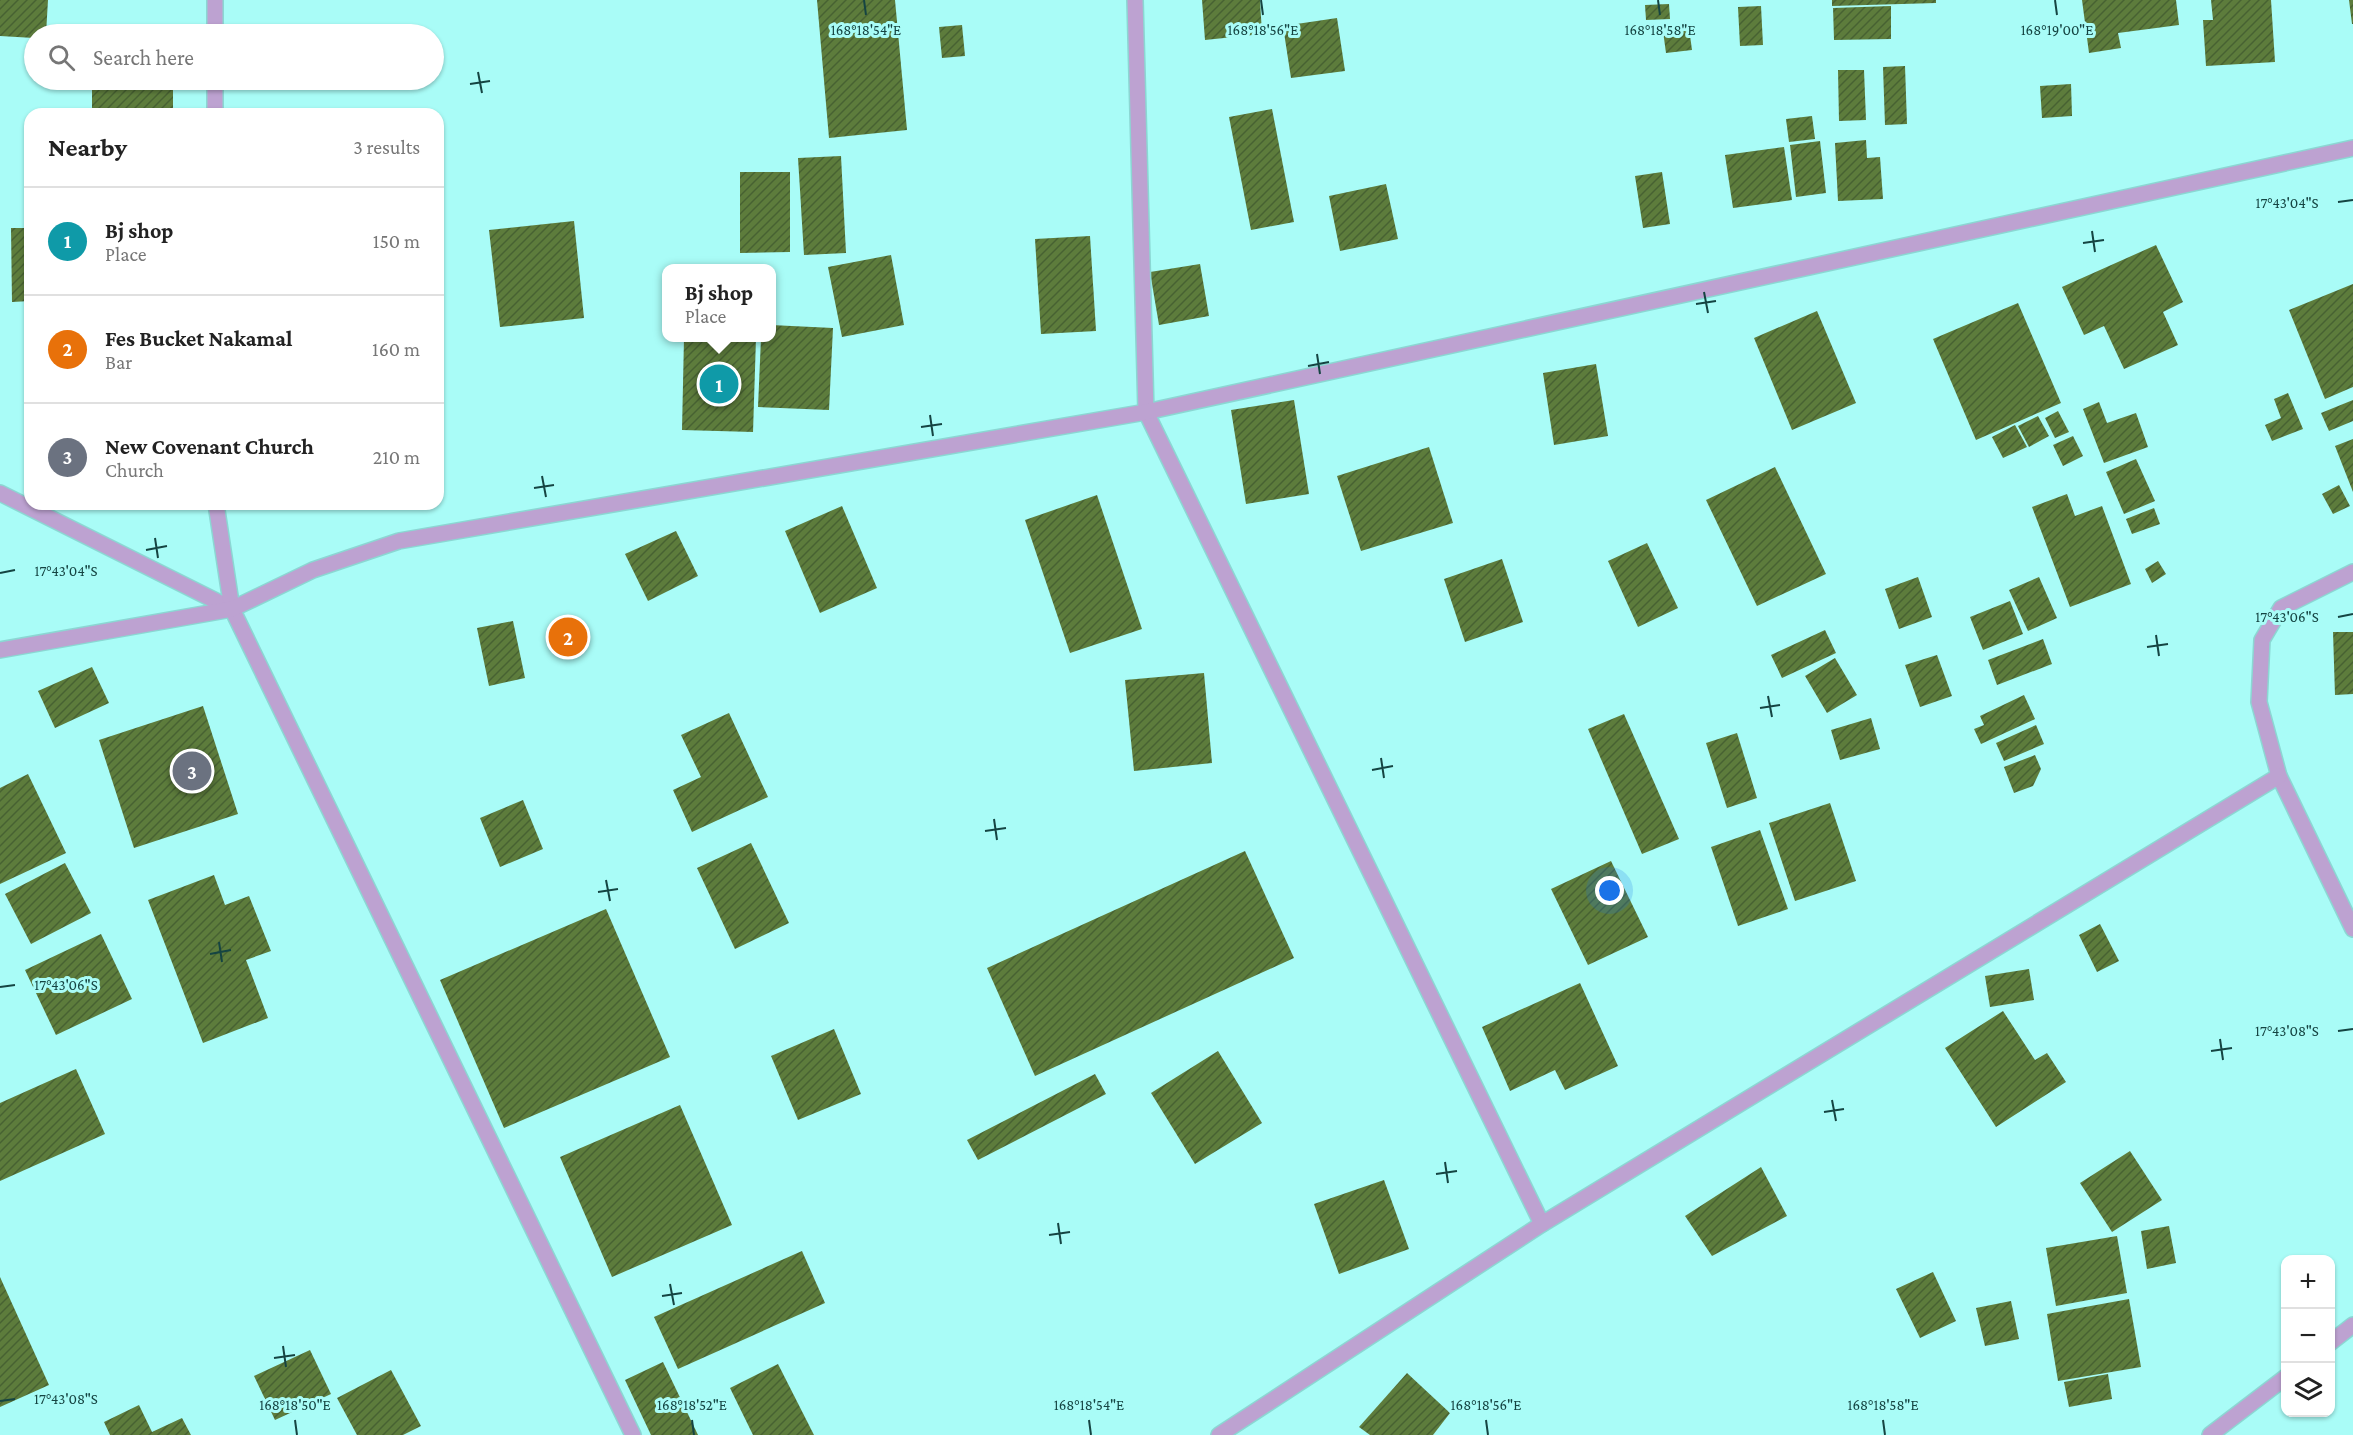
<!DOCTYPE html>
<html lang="en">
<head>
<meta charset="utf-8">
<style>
  body { margin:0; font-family:"Crimson Pro",serif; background:#f2f2f2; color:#222 }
  .controls { position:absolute; right:18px; bottom:18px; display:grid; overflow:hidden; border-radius:12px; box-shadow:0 2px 4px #0004 }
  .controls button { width:54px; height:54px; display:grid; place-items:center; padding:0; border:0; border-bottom:2px solid #e0e0e0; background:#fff; color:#222; font:30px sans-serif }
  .you { position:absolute; left:1610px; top:891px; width:21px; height:21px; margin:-15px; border:4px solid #fff; border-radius:50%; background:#1a73e8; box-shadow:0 0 0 9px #1a73e833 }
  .badge { display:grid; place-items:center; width:39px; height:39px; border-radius:50%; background:#ea580c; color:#fff; font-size:20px; font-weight:700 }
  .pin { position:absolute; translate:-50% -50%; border:3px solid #fff; box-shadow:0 2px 6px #0006 }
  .popup { position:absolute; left:662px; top:264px; width:114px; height:78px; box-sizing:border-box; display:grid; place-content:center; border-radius:12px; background:#fff; filter:drop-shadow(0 2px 4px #0005); font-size:20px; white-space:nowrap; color:#767676 }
  .popup b { font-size:22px; color:#222 }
  .popup::after { content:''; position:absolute; left:50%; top:100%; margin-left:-12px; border:12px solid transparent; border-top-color:#fff }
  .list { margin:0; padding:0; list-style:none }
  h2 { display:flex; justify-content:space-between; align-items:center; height:78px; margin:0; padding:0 24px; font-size:26px }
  h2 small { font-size:20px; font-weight:400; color:#767676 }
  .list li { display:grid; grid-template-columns:39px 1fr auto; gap:18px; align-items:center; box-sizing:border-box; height:108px; padding:0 24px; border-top:2px solid #e0e0e0 }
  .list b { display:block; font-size:22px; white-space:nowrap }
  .list p { margin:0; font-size:20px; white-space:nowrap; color:#767676 }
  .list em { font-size:20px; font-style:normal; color:#767676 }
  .icon { flex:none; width:33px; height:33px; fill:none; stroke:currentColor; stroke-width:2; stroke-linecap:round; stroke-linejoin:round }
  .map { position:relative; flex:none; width:2353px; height:1435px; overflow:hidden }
  .search { position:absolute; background:#fff; box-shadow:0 2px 4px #0004; left:24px; top:24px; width:420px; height:66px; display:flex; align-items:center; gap:15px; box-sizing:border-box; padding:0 21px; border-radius:33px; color:#767676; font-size:22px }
  .panel { position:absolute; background:#fff; box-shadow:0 2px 4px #0004; left:24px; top:108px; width:420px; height:402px; border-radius:18px }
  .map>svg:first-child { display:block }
  .building { fill:url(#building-hatch) }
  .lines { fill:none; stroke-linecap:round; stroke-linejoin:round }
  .street-casing { stroke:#8bd7d3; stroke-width:18 }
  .street { stroke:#bda2d1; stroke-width:15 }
  .ticks { fill:none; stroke:#154442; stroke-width:2 }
  .ticks-label { font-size:15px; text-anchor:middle; fill:#154442; stroke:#a9fcf7; stroke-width:6; stroke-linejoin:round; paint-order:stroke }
</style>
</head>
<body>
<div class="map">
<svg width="2353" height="1435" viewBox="0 0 2353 1435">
  <defs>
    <pattern id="building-hatch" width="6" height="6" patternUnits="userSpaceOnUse" patternTransform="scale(1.5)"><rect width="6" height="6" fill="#5d7c3c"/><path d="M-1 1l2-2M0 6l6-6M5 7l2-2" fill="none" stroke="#476232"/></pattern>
  </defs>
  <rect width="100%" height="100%" fill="#a9fcf7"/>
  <g class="building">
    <path d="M 0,0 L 48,0 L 46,34 L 34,34 L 34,38 L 0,36 Z"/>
    <path d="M 817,0 L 895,0 L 907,130 L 829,138 Z"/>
    <path d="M 1202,0 L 1260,0 L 1262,34 L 1205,40 Z"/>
    <path d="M 1832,0 L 1936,0 L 1936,3 L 1832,6 Z"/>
    <path d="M 2082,0 L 2176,0 L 2179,25 L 2118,33 L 2121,48 L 2089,53 Z"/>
    <path d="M 2211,0 L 2271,0 L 2275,62 L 2206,66 L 2203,20 L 2213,20 Z"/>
    <path d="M 2349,0 L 2353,0 L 2353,24 L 2352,24 Z"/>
    <path d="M 1669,4 L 1670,19 L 1646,20 L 1645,5 Z"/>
    <path d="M 1761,6 L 1763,45 L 1740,46 L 1738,7 Z"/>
    <path d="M 1891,6 L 1891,39 L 1834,40 L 1833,8 Z"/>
    <path d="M 1337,18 L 1345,71 L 1291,78 L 1283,26 Z"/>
    <path d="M 962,25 L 965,56 L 942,58 L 939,27 Z"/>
    <path d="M 1689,28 L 1692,50 L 1666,53 L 1663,31 Z"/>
    <path d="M 1905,66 L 1907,124 L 1885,125 L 1883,67 Z"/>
    <path d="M 1838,70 L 1864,70 L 1866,120 L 1839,121 Z"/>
    <rect x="92" y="80" width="81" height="34"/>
    <path d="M 2071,84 L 2072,116 L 2042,118 L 2040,86 Z"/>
    <path d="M 1272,109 L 1294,222 L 1251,230 L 1229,117 Z"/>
    <path d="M 1812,116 L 1815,139 L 1789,142 L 1786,119 Z"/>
    <path d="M 1866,140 L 1867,158 L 1880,157 L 1883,199 L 1838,201 L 1835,143 Z"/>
    <path d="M 1820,141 L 1826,193 L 1796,197 L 1790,145 Z"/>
    <path d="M 1784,147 L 1792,200 L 1733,208 L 1725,155 Z"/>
    <path d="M 841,156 L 846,253 L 804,255 L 798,158 Z"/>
    <path d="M 740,172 L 790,172 L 790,252 L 740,253 Z"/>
    <path d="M 1662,172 L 1670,224 L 1643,228 L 1635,176 Z"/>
    <path d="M 1386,184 L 1398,239 L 1340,251 L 1329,196 Z"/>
    <path d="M 574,221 L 584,318 L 500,327 L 489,230 Z"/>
    <path d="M 11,228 L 30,228 L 30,301 L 12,302 Z"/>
    <path d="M 1090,236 L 1096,331 L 1041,334 L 1035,239 Z"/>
    <path d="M 2156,245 L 2183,302 L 2163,312 L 2178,345 L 2124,369 L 2104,326 L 2084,335 L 2062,287 Z"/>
    <path d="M 891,255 L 904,325 L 842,337 L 828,267 Z"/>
    <path d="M 1200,264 L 1209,316 L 1159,325 L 1150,272 Z"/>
    <path d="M 2353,284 L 2353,387 L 2325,399 L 2289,310 Z"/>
    <path d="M 2018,303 L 2061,403 L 1976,440 L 1933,339 Z"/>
    <path d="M 1817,311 L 1856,403 L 1792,430 L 1754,338 Z"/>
    <path d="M 771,325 L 833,328 L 829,410 L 758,407 L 761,338 L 771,338 Z"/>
    <path d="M 684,338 L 756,338 L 753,432 L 682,430 Z"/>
    <path d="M 1596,364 L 1608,436 L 1554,445 L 1543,373 Z"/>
    <path d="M 2288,393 L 2303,429 L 2272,441 L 2265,425 L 2281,418 L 2274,399 Z"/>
    <path d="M 1294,400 L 1309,494 L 1246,504 L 1231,410 Z"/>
    <path d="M 2353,400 L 2353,421 L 2329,431 L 2321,413 Z"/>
    <path d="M 2099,402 L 2107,423 L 2136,413 L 2148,447 L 2104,463 L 2083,409 Z"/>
    <path d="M 2058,411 L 2069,432 L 2055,438 L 2045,418 Z"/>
    <path d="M 2038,416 L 2049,436 L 2029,447 L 2018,426 Z"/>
    <path d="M 2015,425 L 2027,447 L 2003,458 L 1992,437 Z"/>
    <path d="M 2073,436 L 2083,456 L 2063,466 L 2053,445 Z"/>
    <path d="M 2353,439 L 2353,492 L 2335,446 Z"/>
    <path d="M 1429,447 L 1453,523 L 1361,551 L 1337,476 Z"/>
    <path d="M 2136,459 L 2155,501 L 2124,514 L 2106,472 Z"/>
    <path d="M 1775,467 L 1826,574 L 1757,606 L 1706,500 Z"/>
    <path d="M 2339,485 L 2350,506 L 2333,514 L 2322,494 Z"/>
    <path d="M 2067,494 L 2075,516 L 2102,506 L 2131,584 L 2070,607 L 2032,507 Z"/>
    <path d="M 1097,495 L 1142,629 L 1070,653 L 1025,520 Z"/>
    <path d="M 842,506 L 877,588 L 820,613 L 785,531 Z"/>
    <path d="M 2154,508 L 2160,524 L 2132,534 L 2126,519 Z"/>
    <path d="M 676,531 L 698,576 L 648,601 L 625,554 Z"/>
    <path d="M 1647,543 L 1678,608 L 1638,627 L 1608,561 Z"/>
    <path d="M 1502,559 L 1523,622 L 1465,642 L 1444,579 Z"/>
    <path d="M 2158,561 L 2166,574 L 2152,583 L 2145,569 Z"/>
    <path d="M 1918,577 L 1932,617 L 1899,629 L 1885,589 Z"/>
    <path d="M 2039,577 L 2057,618 L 2028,631 L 2009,590 Z"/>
    <path d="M 2010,601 L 2023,634 L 1983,650 L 1970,617 Z"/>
    <path d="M 513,621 L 525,678 L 489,686 L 477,628 Z"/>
    <path d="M 1825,630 L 1836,653 L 1782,678 L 1771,655 Z"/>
    <path d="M 2333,632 L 2353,632 L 2353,694 L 2335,695 Z"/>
    <path d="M 2043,639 L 2052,664 L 1997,685 L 1988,660 Z"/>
    <path d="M 1937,655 L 1952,696 L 1920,707 L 1905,665 Z"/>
    <path d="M 1835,658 L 1857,695 L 1827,713 L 1805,676 Z"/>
    <path d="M 92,667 L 109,703 L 55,728 L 38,691 Z"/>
    <path d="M 1204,673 L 1212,763 L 1134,771 L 1125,680 Z"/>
    <path d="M 2024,695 L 2035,719 L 1981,744 L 1974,729 L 1984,725 L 1980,716 Z"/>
    <path d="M 203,706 L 238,814 L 134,848 L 99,740 Z"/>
    <path d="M 729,713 L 768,797 L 692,832 L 673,790 L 701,777 L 681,735 Z"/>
    <path d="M 1624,714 L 1679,839 L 1642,854 L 1588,729 Z"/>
    <path d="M 1871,718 L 1880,749 L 1840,760 L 1831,730 Z"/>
    <path d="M 2036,725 L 2044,744 L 2004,761 L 1996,743 Z"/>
    <path d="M 1737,733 L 1757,798 L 1727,808 L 1706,743 Z"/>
    <path d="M 2035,755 L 2041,769 L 2033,786 L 2014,793 L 2004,767 Z"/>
    <path d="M 28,774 L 66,853 L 0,884 L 0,788 Z"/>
    <path d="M 523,800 L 543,849 L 500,867 L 480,818 Z"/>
    <path d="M 1830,803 L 1856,881 L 1795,901 L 1769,823 Z"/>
    <path d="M 1760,830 L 1788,909 L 1738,926 L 1711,847 Z"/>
    <path d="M 751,843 L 789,923 L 735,949 L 697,868 Z"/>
    <path d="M 1245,851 L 1294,958 L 1035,1076 L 987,968 Z"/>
    <path d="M 1611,861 L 1648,937 L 1588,965 L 1551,889 Z"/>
    <path d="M 65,863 L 91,913 L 31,944 L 5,894 Z"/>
    <path d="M 214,875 L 225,905 L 249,896 L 271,951 L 246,960 L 268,1018 L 203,1043 L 148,900 Z"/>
    <path d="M 606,909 L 670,1057 L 504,1128 L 440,980 Z"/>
    <path d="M 2100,924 L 2119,961 L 2097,972 L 2079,935 Z"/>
    <path d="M 101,934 L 132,999 L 56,1035 L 25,970 Z"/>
    <path d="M 2029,969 L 2034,1000 L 1990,1007 L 1985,976 Z"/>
    <path d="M 1580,983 L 1618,1066 L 1565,1090 L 1555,1070 L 1510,1091 L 1482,1027 Z"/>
    <path d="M 2003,1011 L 2035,1060 L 2047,1053 L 2066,1082 L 1996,1127 L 1945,1048 Z"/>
    <path d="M 834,1029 L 861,1094 L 798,1120 L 771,1056 Z"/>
    <path d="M 1218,1051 L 1262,1123 L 1195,1164 L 1151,1093 Z"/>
    <path d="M 76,1069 L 105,1134 L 0,1181 L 0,1103 Z"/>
    <path d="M 1095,1074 L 1106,1094 L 978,1160 L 967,1140 Z"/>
    <path d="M 680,1105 L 732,1225 L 612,1277 L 560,1157 Z"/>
    <path d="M 2130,1151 L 2162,1200 L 2112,1232 L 2080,1183 Z"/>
    <path d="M 1761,1167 L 1787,1216 L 1712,1256 L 1685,1216 Z"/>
    <path d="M 1384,1180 L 1409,1249 L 1339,1274 L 1314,1204 Z"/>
    <path d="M 2169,1226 L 2176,1263 L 2147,1269 L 2141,1231 Z"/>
    <path d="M 2117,1236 L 2127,1293 L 2056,1306 L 2046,1248 Z"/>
    <path d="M 802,1251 L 825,1303 L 678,1369 L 654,1317 Z"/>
    <path d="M 1933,1272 L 1956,1321 L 1920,1338 L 1896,1289 Z"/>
    <path d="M 0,1277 L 49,1385 L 0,1407 Z"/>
    <path d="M 2129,1299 L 2141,1367 L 2058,1381 L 2047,1314 Z"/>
    <path d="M 2011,1301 L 2019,1339 L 1985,1346 L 1976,1308 Z"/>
    <path d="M 310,1350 L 331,1394 L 275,1420 L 254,1376 Z"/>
    <path d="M 663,1362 L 698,1435 L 651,1435 L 625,1380 Z"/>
    <path d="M 778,1364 L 814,1435 L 753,1435 L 730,1388 Z"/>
    <path d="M 391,1370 L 421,1426 L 403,1435 L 357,1435 L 337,1398 Z"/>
    <path d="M 1407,1373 L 1450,1413 L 1433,1435 L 1370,1435 L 1359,1427 Z"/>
    <path d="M 2108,1374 L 2112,1399 L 2069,1407 L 2064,1382 Z"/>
    <path d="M 139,1405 L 152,1432 L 182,1418 L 191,1435 L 110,1435 L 104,1422 Z"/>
  </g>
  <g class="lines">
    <g class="street-casing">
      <g id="street">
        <path d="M 215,0 L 215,34"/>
        <path d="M 1135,0 L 1146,412 L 1542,1224"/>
        <path d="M 215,80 L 215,114"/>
        <path d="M 0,493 L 232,609"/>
        <path d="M 216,504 L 232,609 L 633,1435"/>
        <path d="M 2353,572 L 2281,608 L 2262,640 L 2259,702 L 2279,776 L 2353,929"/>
        <path d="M 0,650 L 232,609 L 313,570 L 399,541 L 1146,412 L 2353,148"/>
        <path d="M 2330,1343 L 2353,1325"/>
        <path d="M 1219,1435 L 1542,1224 L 2279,776"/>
        <path d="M 2210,1435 L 2286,1377"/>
      </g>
    </g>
    <use href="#street" class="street"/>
  </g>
  <path class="ticks" d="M 864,0 L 866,15M 1261,0 L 1263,15M 1658,0 L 1660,15M 2055,0 L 2057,15M 478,72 L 482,93M 470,84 L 490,81M 2338,202 L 2353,200M 2092,231 L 2095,252M 2083,243 L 2104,240M 1704,292 L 1708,313M 1696,304 L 1716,301M 1317,354 L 1320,374M 1308,366 L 1329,362M 930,415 L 933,436M 921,427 L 942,424M 542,476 L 546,497M 534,488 L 554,485M 155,538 L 158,558M 146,550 L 167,546M 0,573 L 15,570M 2338,617 L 2353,614M 2156,635 L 2159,656M 2147,647 L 2168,644M 1768,696 L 1772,717M 1760,708 L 1780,705M 1381,758 L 1384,778M 1372,770 L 1393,766M 994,819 L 997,840M 985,831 L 1006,828M 606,880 L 610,901M 598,892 L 618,889M 219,942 L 222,962M 210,954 L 231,950M 0,987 L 15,985M 2338,1031 L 2353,1029M 2220,1039 L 2223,1060M 2211,1051 L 2232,1048M 1832,1100 L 1836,1121M 1824,1112 L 1844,1109M 1445,1162 L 1448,1183M 1436,1174 L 1457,1171M 1058,1223 L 1061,1244M 1049,1235 L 1070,1232M 670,1284 L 674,1305M 662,1296 L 682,1293M 283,1346 L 286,1367M 274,1358 L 295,1355M 0,1401 L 15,1399M 295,1420 L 297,1435M 692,1420 L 694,1435M 1089,1420 L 1091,1435M 1486,1420 L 1488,1435M 1883,1420 L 1885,1435"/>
  <g class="ticks-label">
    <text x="866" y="35">168°18'54"E</text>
    <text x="1263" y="35">168°18'56"E</text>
    <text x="1660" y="35">168°18'58"E</text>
    <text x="2057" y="35">168°19'00"E</text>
    <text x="2287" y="208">17°43'04"S</text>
    <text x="66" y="576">17°43'04"S</text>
    <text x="2287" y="622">17°43'06"S</text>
    <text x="66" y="990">17°43'06"S</text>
    <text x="2287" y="1036">17°43'08"S</text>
    <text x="66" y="1404">17°43'08"S</text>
    <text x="295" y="1410">168°18'50"E</text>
    <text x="692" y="1410">168°18'52"E</text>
    <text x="1089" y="1410">168°18'54"E</text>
    <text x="1486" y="1410">168°18'56"E</text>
    <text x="1883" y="1410">168°18'58"E</text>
  </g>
</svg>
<div class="controls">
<button>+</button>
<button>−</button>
<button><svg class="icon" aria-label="layers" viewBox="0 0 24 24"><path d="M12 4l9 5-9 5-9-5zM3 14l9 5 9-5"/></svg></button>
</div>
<div class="you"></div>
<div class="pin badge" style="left:719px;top:384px;background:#0f9aa8">1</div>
<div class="popup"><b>Bj shop</b>Place</div>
<div class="pin badge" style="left:568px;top:637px;background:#e8710a">2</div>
<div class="pin badge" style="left:192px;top:771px;background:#6b7280">3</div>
<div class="search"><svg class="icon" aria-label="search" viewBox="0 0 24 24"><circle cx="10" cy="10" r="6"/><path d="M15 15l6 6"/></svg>Search here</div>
<section class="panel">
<h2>Nearby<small>3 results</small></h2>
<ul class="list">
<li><span class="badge" style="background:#0f9aa8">1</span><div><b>Bj shop</b><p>Place</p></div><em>150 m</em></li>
<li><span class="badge" style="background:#e8710a">2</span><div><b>Fes Bucket Nakamal</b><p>Bar</p></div><em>160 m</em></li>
<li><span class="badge" style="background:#6b7280">3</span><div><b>New Covenant Church</b><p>Church</p></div><em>210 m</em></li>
</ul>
</section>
</div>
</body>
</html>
